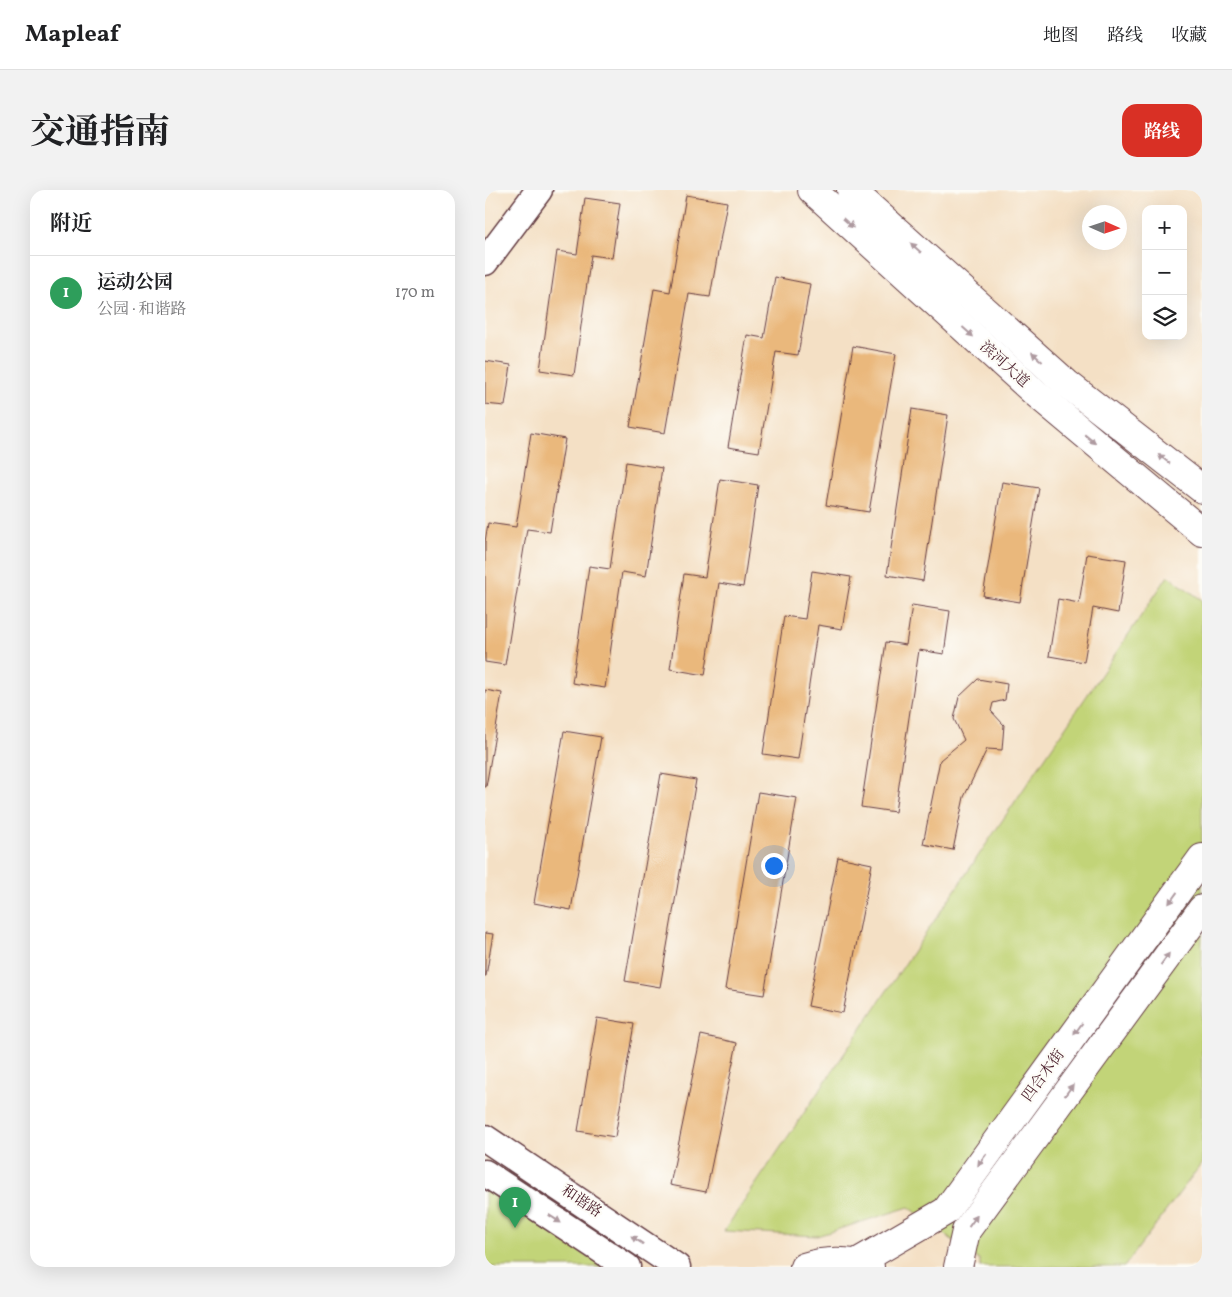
<!DOCTYPE html>
<html lang="zh">
<head>
<meta charset="utf-8">
<style>
  body { margin:0; font-family:Vollkorn,"Noto Serif SC",serif; background:#f2f2f2; color:#202124 }
  .controls { position:absolute; right:15px; top:15px; display:grid; overflow:hidden; border-radius:10px; box-shadow:0 5px 20px #0002 }
  .controls button { width:45px; height:45px; display:grid; place-items:center; padding:0; border:0; border-bottom:1px solid #e0e0e0; background:#fff; color:#202124; font:25px sans-serif }
  .compass { position:absolute; left:597px; top:15px; width:45px; height:45px; border-radius:50%; background:#fff; box-shadow:0 5px 20px #0002; rotate:93deg }
  .you { position:absolute; left:288px; top:675px; width:18px; height:18px; margin:-12px; border:4px solid #fff; border-radius:50%; background:#1a73e8; box-shadow:0 0 0 8px #1a73e833 }
  .badge { display:grid; place-items:center; width:32px; height:32px; border-radius:50%; background:#d93025; color:#fff; font-size:16px; font-weight:700 }
  .pin { position:absolute; translate:-50% -41px; filter:drop-shadow(0 1px 2px #0008) }
  .pin::after { content:''; position:absolute; top:26px; width:18px; height:15px; background:inherit; clip-path:polygon(0 0,100% 0,50% 100%) }
  .list { margin:0; padding:0; list-style:none }
  h2 { display:flex; justify-content:space-between; align-items:center; height:65px; margin:0; padding:0 20px; font-size:21px }
  h2 small { font-size:16px; font-weight:400; color:#757577 }
  .list li { display:grid; grid-template-columns:32px 1fr auto; gap:15px; align-items:center; box-sizing:border-box; height:75px; padding:0 20px; border-top:1px solid #e0e0e0 }
  .list b { display:block; font-size:19px; white-space:nowrap }
  .list p { margin:0; font-size:16px; white-space:nowrap; color:#757577 }
  .list em { font-size:16px; font-style:normal; color:#757577 }
  .icon { flex:none; width:28px; height:28px; fill:none; stroke:currentColor; stroke-width:2; stroke-linecap:round; stroke-linejoin:round }
  .map { position:relative; flex:none; width:717px; height:1077px; overflow:hidden; border-radius:15px }
  header { display:flex; align-items:center; gap:30px; box-sizing:border-box; height:70px; padding:0 25px; background:#fff; border-bottom:1px solid #e0e0e0 }
  header strong { font-size:24px }
  nav { display:flex; gap:28px; margin-inline-start:auto; font-size:18px }
  .intro { display:flex; align-items:center; justify-content:space-between; box-sizing:border-box; height:120px; padding:0 30px }
  h1 { margin:0; font-size:35px }
  .button { padding:12px 22px; border-radius:15px; background:#d93025; color:#fff; font-size:18px; font-weight:700 }
  main { display:flex; gap:30px; padding:0 30px }
  aside { flex:1; background:#fff; border-radius:15px; box-shadow:0 5px 20px #0002 }
  .map>svg:first-child { display:block }
  .green { fill:#c2d478; stroke:#867a52 }
  .building { fill:#eab87b }
  .lines { fill:none; stroke-linecap:round; stroke-linejoin:round }
  .minor-casing { stroke:#643c42; stroke-width:29 }
  .major-casing { stroke:#643c42; stroke-width:30 }
  .minor { stroke:#fff; stroke-width:26 }
  .major { stroke:#fff; stroke-width:28 }
  .oneway { fill:#ae9aa0 }
  .labels { text-anchor:middle; dominant-baseline:central; stroke-width:4.5; stroke-linejoin:round; paint-order:stroke }
  .street-label { font-size:15px; fill:#4a1f2b; stroke:#fdfcf7 }
</style>
</head>
<body>
<header>
<strong>Mapleaf</strong>
<nav><a>地图</a><a>路线</a><a>收藏</a></nav>
</header>
<div class="intro"><h1>交通指南</h1><a class="button">路线</a></div>
<main>
<aside>
<h2>附近<small></small></h2>
<ul class="list">
<li><span class="badge" style="background:#2e9e5b">1</span><div><b>运动公园</b><p>公园 · 和谐路</p></div><em>170 m</em></li>
</ul>
</aside>
<div class="map">
<svg width="717" height="1077" viewBox="0 0 717 1077">
  <rect width="100%" height="100%" fill="#fdfcf7"/>
  <filter id="ink" filterUnits="userSpaceOnUse"><feTurbulence type="fractalNoise" baseFrequency=".02" numOctaves="2"/><feDisplacementMap in="SourceGraphic" scale="10" xChannelSelector="R" yChannelSelector="G"/><feConvolveMatrix kernelMatrix="1 2 1 2 8 2 1 2 1" color-interpolation-filters="sRGB"/></filter>
  <filter id="wash" filterUnits="userSpaceOnUse"><feTurbulence type="fractalNoise" baseFrequency=".0096" numOctaves="4" result="noise"/><feDisplacementMap in="SourceGraphic" scale="20" xChannelSelector="R" yChannelSelector="G"/><feGaussianBlur stdDeviation="1.12" result="paint"/><feColorMatrix in="noise" values="0 0 0 0 0 0 0 0 0 0 0 0 0 0 0 0 0 1.4 0 .05"/><feComposite in="paint" operator="in"/></filter>
  <g filter="url(#wash)">
    <rect width="100%" height="100%" fill="#f4e0c5"/>
    <g class="green">
      <path d="M 683,386 L 717,410 L 717,973 L 639,1077 L 495,1077 L 495,1071 L 424,1017 L 332,1046 L 239,1041 Z"/>
      <path d="M 0,999 L 119,1077 L 0,1077 Z"/>
    </g>
    <g id="blocks">
      <g class="building">
        <path d="M 201,5 L 242,12 L 225,107 L 204,104 L 180,243 L 145,237 L 169,99 L 185,102 Z"/>
        <path d="M 100,8 L 135,13 L 127,68 L 106,65 L 89,185 L 55,180 L 72,61 L 92,64 Z"/>
        <path d="M 290,87 L 325,94 L 313,165 L 291,162 L 274,262 L 243,257 L 262,145 L 279,148 Z"/>
        <path d="M 368,156 L 411,164 L 384,322 L 341,315 Z"/>
        <path d="M 0,171 L 26,175 L 20,216 L 0,214 Z"/>
        <path d="M 427,219 L 463,225 L 438,391 L 402,385 Z"/>
        <path d="M 46,243 L 80,249 L 65,342 L 42,339 L 20,475 L 0,472 L 0,352 L 3,333 L 31,337 Z"/>
        <path d="M 141,272 L 177,278 L 161,386 L 137,382 L 120,498 L 87,493 L 104,376 L 125,379 Z"/>
        <path d="M 235,289 L 273,295 L 258,397 L 234,393 L 220,485 L 185,479 L 199,384 L 220,387 Z"/>
        <path d="M 517,292 L 554,298 L 535,412 L 498,406 Z"/>
        <path d="M 602,364 L 641,370 L 633,423 L 608,418 L 599,472 L 564,466 L 573,409 L 594,413 Z"/>
        <path d="M 327,381 L 366,387 L 357,439 L 333,435 L 313,569 L 278,564 L 299,426 L 320,429 Z"/>
        <path d="M 427,415 L 465,421 L 459,464 L 434,460 L 410,622 L 376,617 L 401,452 L 421,455 Z"/>
        <path d="M 493,489 L 522,494 L 520,510 L 508,513 L 506,521 L 519,535 L 517,560 L 502,559 L 479,607 L 468,660 L 438,654 L 455,570 L 479,550 L 469,529 L 474,507 Z"/>
        <path d="M 0,500 L 17,503 L 1,597 L 0,597 Z"/>
        <path d="M 79,541 L 116,547 L 86,720 L 49,713 Z"/>
        <path d="M 176,584 L 211,590 L 175,797 L 140,791 Z"/>
        <path d="M 273,602 L 312,608 L 279,805 L 240,799 Z"/>
        <path d="M 353,667 L 387,674 L 358,823 L 323,816 Z"/>
        <path d="M 0,743 L 8,744 L 1,786 L 0,786 Z"/>
        <path d="M 112,828 L 149,834 L 130,947 L 93,941 Z"/>
        <path d="M 216,845 L 252,853 L 221,1002 L 185,995 Z"/>
      </g>
    </g>
  </g>
  <g filter="url(#ink)">
    <use href="#blocks" fill-opacity="0" stroke="#643c42" stroke-width="1"/>
    <g class="lines">
      <g class="minor-casing">
        <g id="minor">
          <path d="M 0,72 L 54,0"/>
          <path d="M 0,948 L 192,1077"/>
          <path d="M 0,983 L 142,1077"/>
        </g>
      </g>
      <g class="major-casing">
        <g id="major">
          <path d="M 327,0 L 547,200 L 717,342"/>
          <path d="M 366,0 L 581,193 L 717,299"/>
          <path d="M 373,1072 L 461,1021 L 717,668"/>
          <path d="M 319,1077 C 339,1070 365,1070 385,1077"/>
          <path d="M 473,1077 L 481,1041 L 717,719"/>
        </g>
      </g>
      <use href="#minor" class="minor"/>
      <use href="#major" class="major"/>
    </g>
    <defs><path id="oneway-solid" d="M-6-.8H1V-3.2L6.5 0L1 3.2V.8H-6Z" transform="scale(1.25)"/></defs>
    <g class="oneway">
      <use href="#oneway-solid" transform="translate(363 33) rotate(42)"/>
      <use href="#oneway-solid" transform="translate(431 58) rotate(-138)"/>
      <use href="#oneway-solid" transform="translate(483 142) rotate(42)"/>
      <use href="#oneway-solid" transform="translate(552 167) rotate(-138)"/>
      <use href="#oneway-solid" transform="translate(605 249) rotate(40)"/>
      <use href="#oneway-solid" transform="translate(679 269) rotate(-142)"/>
      <use href="#oneway-solid" transform="translate(688 708) rotate(126)"/>
      <use href="#oneway-solid" transform="translate(680 769) rotate(-54)"/>
      <use href="#oneway-solid" transform="translate(593 839) rotate(126)"/>
      <use href="#oneway-solid" transform="translate(584 900) rotate(-54)"/>
      <use href="#oneway-solid" transform="translate(497 970) rotate(126)"/>
      <use href="#oneway-solid" transform="translate(70 1029) rotate(33)"/>
      <use href="#oneway-solid" transform="translate(488 1031) rotate(-54)"/>
      <use href="#oneway-solid" transform="translate(152 1050) rotate(-146)"/>
    </g>
  </g>
  <g class="labels">
    <g class="street-label">
      <text transform="translate(519 175) rotate(42)">滨河大道</text>
      <text transform="translate(559 886) rotate(-54)">四合木街</text>
      <text transform="translate(96 1012) rotate(34)">和谐路</text>
    </g>
  </g>
</svg>
<div class="controls">
<button>+</button>
<button>−</button>
<button><svg class="icon" aria-label="layers" viewBox="0 0 24 24"><path d="M12 4l9 5-9 5-9-5zM3 14l9 5 9-5"/></svg></button>
</div>
<svg class="compass" viewBox="-18 -18 36 36"><path d="M0-13l5 13h-10z" fill="#e53935"/><path d="M0 13l5-13h-10z" fill="#757577"/></svg>
<div class="you"></div>
<div class="pin badge" style="left:30px;top:1038px;background:#2e9e5b">1</div>
</div>
</main>
</body>
</html>
